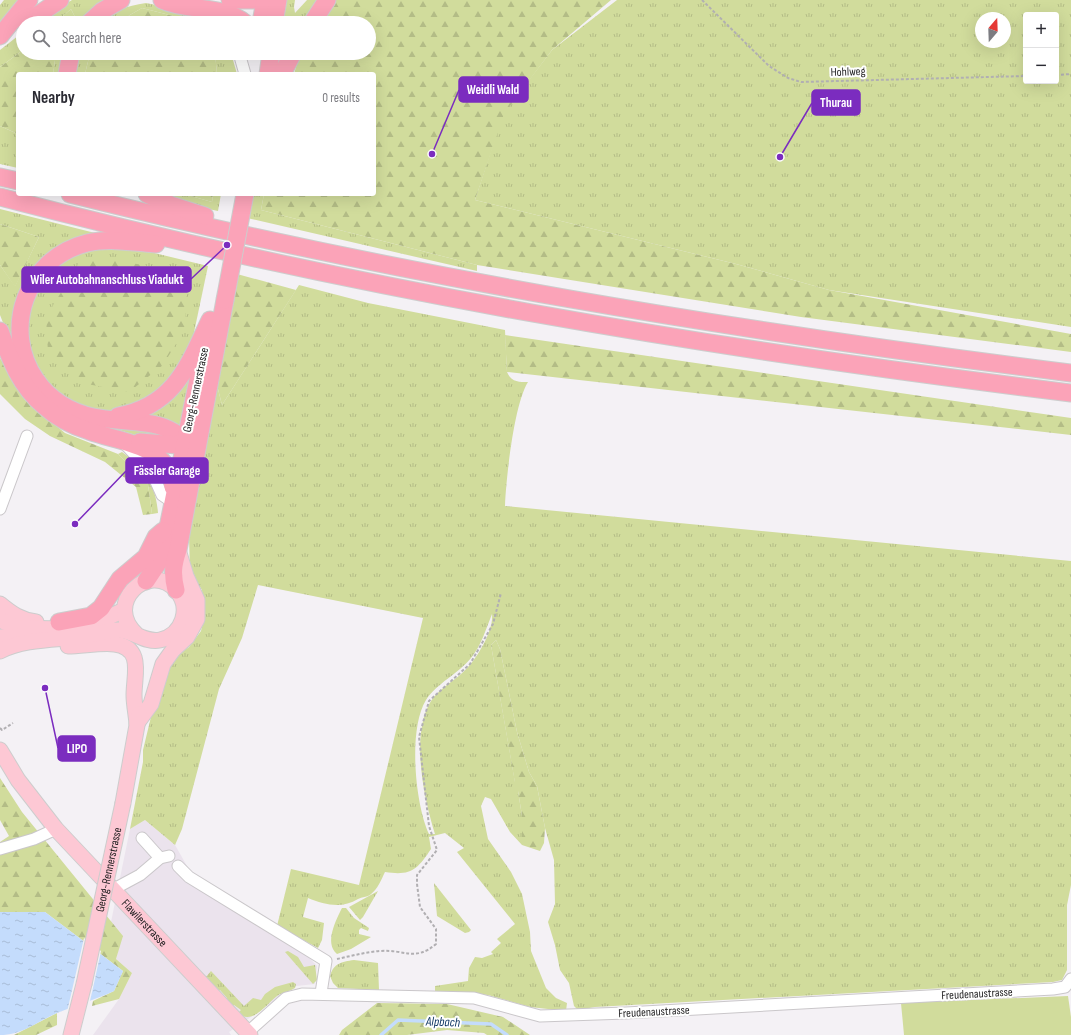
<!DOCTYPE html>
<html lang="en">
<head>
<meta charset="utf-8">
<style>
  body { margin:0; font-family:"Sofia Sans Condensed",sans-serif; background:#f7f7f7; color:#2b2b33 }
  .controls { position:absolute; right:12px; top:12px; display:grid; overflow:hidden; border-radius:4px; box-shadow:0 4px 16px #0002 }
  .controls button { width:36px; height:36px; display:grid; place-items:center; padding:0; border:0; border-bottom:1px solid #e1e1e2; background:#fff; color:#2b2b33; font:20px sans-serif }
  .compass { position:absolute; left:975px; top:12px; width:36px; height:36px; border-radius:50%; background:#fff; box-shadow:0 4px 16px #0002; rotate:19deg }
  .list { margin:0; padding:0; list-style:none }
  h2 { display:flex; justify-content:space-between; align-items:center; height:52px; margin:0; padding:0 16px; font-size:17px }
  h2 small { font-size:13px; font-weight:400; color:#7c7c81 }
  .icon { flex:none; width:22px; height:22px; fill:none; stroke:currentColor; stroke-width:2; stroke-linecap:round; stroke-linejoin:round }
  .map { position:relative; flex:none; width:1071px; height:1035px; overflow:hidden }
  .search { position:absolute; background:#fff; box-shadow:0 4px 16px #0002; left:16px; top:16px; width:360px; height:44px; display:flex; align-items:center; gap:10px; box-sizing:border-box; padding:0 14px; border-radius:22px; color:#7c7c81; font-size:15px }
  .panel { position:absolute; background:#fff; box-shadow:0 4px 16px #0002; left:16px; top:72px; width:360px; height:124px; border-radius:4px }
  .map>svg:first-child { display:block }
  .built { fill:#ebe3ed }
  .grass { fill:url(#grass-tufts); fill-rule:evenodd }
  .forest { fill:url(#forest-firs) }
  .garden { fill:#d1dc9c }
  .water { fill:url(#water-ripples) }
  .pier { fill:#f4f1f5 }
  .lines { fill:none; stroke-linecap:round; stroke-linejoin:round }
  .stream { stroke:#c4dcfc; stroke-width:3.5 }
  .minor-casing { stroke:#cac7ca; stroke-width:13 }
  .major-casing { stroke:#cdcdcd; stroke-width:17 }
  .highway-casing { stroke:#cdcdcd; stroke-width:19 }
  .path { stroke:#b1afb2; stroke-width:2; stroke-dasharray:3 2; stroke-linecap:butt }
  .minor { stroke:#fff; stroke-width:11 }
  .major { stroke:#fdc8d4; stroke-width:15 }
  .highway { stroke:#fba3b8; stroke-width:17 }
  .major-bridge-casing { stroke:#cdcdcd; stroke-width:17; stroke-linecap:butt }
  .highway-bridge-casing { stroke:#cdcdcd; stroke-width:19; stroke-linecap:butt }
  .major-bridge { stroke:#fdc8d4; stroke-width:15 }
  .highway-bridge { stroke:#fba3b8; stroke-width:17 }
  .labels { text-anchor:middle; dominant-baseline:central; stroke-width:4; stroke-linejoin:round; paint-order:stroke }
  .street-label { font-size:12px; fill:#1c1b1c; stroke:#fff }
  .water-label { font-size:13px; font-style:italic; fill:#062e5d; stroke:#fff }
  .leader { fill:none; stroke:#7b2cbf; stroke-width:1.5 }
  .callout-dot { fill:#7b2cbf; stroke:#fff; stroke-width:1.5 }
  .callout { fill:#7b2cbf; stroke:#7b2cbf; stroke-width:1.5 }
  .callout-label { font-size:13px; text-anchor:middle; font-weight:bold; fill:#fff }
</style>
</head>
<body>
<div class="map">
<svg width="1071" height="1035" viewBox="0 0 1071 1035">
  <defs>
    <pattern id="grass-tufts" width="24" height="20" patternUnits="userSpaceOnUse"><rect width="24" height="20" fill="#d1dc9c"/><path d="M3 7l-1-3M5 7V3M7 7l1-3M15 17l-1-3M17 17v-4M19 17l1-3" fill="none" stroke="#b3bc86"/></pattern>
    <pattern id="forest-firs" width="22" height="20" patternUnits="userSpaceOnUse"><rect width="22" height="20" fill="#d1dc9c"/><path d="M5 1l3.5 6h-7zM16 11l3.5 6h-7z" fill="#b3bc86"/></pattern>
    <pattern id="water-ripples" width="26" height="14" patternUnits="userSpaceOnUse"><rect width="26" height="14" fill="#c4dcfc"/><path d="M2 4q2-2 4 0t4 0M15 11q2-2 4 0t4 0" fill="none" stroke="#a8bcd7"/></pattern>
  </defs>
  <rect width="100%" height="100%" fill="#f4f1f5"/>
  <path class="built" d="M 145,820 L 175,845 L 191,873 L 282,929 L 317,966 L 315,984 L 296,986 L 229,1032 L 231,1035 L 93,1035 L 119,999 L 132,973 L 116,959 L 122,936 L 111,922 L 130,829 Z"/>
  <g class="grass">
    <path d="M 4,0 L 20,0 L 0,24 L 0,5 Z"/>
    <path d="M 72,0 L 105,0 L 80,23 L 72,23 L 76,19 L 71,9 L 55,23 L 35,23 Z"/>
    <path d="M 282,0 L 295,0 L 294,7 L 295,13 L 307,0 L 322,0 L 308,23 L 278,23 Z"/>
    <path d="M 617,0 L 1071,0 L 1071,327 L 829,290 L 736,264 L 475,200 L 503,114 L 552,50 ZM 1026,15 L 1056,15 L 1056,81 L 1026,81 ZM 981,18 L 1005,18 L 1005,42 L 981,42 Z"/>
    <path d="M 146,3 L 200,14 L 212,23 L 201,23 L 142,8 L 116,23 L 96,23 C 112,11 126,6 146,3 Z"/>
    <path d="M 23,32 L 23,50 L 0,67 L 0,50 Z"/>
    <path d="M 56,53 L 65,53 L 61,74 L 53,74 Z"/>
    <path d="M 78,53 L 90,53 L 85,74 L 73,74 Z"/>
    <path d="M 215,53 L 231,53 L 237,74 L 217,74 Z"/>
    <path d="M 0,126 L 18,134 L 18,168 L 0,164 Z"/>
    <path d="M 164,194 L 184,194 L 212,202 L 213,194 L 221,194 L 218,211 L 204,208 Z"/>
    <path d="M 251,194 L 264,194 L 261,210 L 477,265 L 477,271 L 247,218 Z"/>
    <path d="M 0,209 L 99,234 L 96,237 C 79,242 60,246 46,259 C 12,289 6,339 29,378 C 37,390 48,403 61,410 C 91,425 130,425 163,430 L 173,435 L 175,439 L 174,441 L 159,442 L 65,414 L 40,396 L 24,376 L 0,315 L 0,265 L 15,286 L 39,237 L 0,224 Z"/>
    <path d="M 114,248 L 142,250 L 208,266 L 192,342 L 178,372 L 148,400 L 116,411 L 91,409 L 62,396 L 40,375 L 26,342 L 29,308 L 41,281 L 61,262 L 94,249 Z"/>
    <path d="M 299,285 L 368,303 L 505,330 L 507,372 C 511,382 519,382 528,382 C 514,404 506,479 505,506 L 1071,561 L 1071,885 L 1067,905 L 1067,970 L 1062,980 L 1053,982 L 595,1007 L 578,1010 L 574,1006 L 569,983 L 560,970 L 555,945 L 548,922 L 555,904 L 554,860 L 545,828 L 537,786 L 529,772 L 517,732 L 500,649 L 496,640 L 491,645 L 515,782 L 518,781 L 518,791 L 522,816 L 522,845 L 510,832 L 491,799 L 485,797 L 481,806 L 488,839 L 511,872 L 522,894 L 530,932 L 531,951 L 546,988 L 556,998 L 567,1003 L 566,1011 L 530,1007 L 488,995 L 435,991 L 435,986 L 468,981 L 469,968 L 475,957 L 482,958 L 493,954 L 491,952 L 501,943 L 497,939 L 515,924 L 457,852 L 464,848 L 445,833 L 429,837 L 431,849 C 417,870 411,876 385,872 C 381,880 378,889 370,895 C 367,897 362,897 358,899 C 342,909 325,905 308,898 L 303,917 L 324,923 L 322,940 L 318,948 L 277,926 L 291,869 L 359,885 L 423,618 L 258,585 L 242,638 L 219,689 L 182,829 L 175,845 L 145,820 L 130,829 L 143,762 L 143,750 L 157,692 L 167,667 L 177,656 L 189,647 L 201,631 L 204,617 L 202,590 L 190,572 L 189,536 L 216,381 L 222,405 ZM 492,614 C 494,629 478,657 467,668 C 457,680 440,687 431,701 C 410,734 424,799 435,834 L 429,834 C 415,804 408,729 426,700 C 436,684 459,673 471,658 C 481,646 486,629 492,614 Z"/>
    <path d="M 192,371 L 180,428 L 144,415 Z"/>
    <path d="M 122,452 C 145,469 156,485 158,513 L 152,514 L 148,484 L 118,454 Z"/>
    <path d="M 434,883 L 471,930 L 469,932 L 465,933 L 437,916 Z"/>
    <path d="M 378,891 L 363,917 L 360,920 L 349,907 Z"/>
    <path d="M 342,908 L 346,908 L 354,918 L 369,928 L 368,931 L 361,928 L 359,930 L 359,934 L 371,937 L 351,949 L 337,954 C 324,943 336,920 342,908 Z"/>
    <path d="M 288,951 L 298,957 L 304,967 L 315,965 L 317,980 L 313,984 L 285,952 Z"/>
    <path d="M 354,960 L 378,963 L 379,990 L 338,988 L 333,983 L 330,976 C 334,963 341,962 354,960 Z"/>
    <path d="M 211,971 L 244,1006 L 253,998 L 261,1000 L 265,994 L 275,987 L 293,982 L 296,984 L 295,988 C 290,991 285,992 280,994 C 268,1001 253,1027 238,1013 L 241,1010 L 234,1005 L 232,1007 L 225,1000 L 227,998 L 220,990 L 218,991 L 205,978 Z"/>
  </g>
  <g class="forest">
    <path d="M 335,0 L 611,0 L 552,50 L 504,114 L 475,200 L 736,264 L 829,290 L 1071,334 L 1071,352 L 801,317 L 477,265 L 261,210 L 264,194 L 374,194 L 374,74 L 294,74 L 297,63 L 303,53 L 369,53 L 369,23 L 322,23 Z"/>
    <path d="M 142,8 L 201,23 L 116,23 Z"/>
    <path d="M 71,9 L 76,19 L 72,23 L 55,23 Z"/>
    <path d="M 23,50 L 23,53 L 56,53 L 53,74 L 18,74 L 18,134 L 0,126 L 0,67 Z"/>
    <path d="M 90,53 L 215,53 L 217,74 L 85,74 Z"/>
    <path d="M 184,194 L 213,194 L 212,202 Z"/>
    <path d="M 0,224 L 39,237 L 15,287 L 0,265 Z"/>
    <path d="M 98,257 L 187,273 L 185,329 L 163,365 L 129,392 L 82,383 L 48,353 L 46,317 L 79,263 Z"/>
    <path d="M 237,274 L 296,290 L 222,405 L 216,381 Z"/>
    <path d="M 505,335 L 1071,418 L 1071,435 L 507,372 Z"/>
    <path d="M 0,358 L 25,400 L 65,433 L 118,454 L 148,484 L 152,514 L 143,515 L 136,487 L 105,462 L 50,436 L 25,419 L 0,394 Z"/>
    <path d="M 496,640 L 500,649 L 517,732 L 529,772 L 537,786 L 545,828 L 544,843 L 540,851 L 522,845 L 522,816 L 518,791 L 518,782 L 515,783 L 491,645 Z"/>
    <path d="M 0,778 L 22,812 L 123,936 L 116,959 L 132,973 L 119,999 L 92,1006 L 93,1001 L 114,991 L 123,971 L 45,912 L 0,912 L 0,842 L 9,836 L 0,820 Z"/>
    <path d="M 377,1003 L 447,1004 L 503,1017 L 530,1035 L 487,1035 L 484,1033 L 447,1030 L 407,1035 L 339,1035 L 342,1030 Z"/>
    <path d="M 57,1013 L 57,1025 L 36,1035 L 14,1035 Z"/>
  </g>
  <path class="garden" d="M 1068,996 L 1071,1017 L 1071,1035 L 904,1035 L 901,1003 Z"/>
  <path class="water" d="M 0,912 L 45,912 L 123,971 L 114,991 C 95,1000 76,1005 57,1013 C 36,1022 23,1035 0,1035 Z"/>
  <path class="pier" d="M 84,938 L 101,951 L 93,988 L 89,1005 L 67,1012 Z"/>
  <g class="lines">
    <path class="stream" d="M 381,1035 L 398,1020 L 491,1024 L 507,1035"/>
    <g class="minor-casing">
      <g id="minor">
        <path d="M 211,10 L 223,23"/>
        <path d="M 239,53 L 245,74"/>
        <path d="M 124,443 L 152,473 L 162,495 L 172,502"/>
        <path d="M 0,509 L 27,436"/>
        <path d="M 142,838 L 160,858"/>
        <path d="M 0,849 L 34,839 L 56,829"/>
        <path d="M 178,866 L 189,877 L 326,961 L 321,993"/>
        <path d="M 114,889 L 140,875 L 160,858 L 169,856"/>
        <path d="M 248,1032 L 286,998 L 302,994 L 474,998 L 540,1016 L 626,1013 L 1053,989 L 1065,987 L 1071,979"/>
      </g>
    </g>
    <g class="major-casing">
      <g id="major">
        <path d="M 0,604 C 12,614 21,620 36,622"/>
        <path d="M 0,620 L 19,628 L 61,629 L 83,627 L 94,624 L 124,610"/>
        <path d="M 0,637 L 28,636"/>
        <path d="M 68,646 C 82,646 102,642 115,644 C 144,648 134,675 134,695 C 134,704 136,713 137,723"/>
        <path d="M 0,651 C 25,638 59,640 86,636 C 97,634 108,630 119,630 C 134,631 145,643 160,640 C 183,635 192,607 176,590 C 149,560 102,604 137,635"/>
        <path d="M 137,723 L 151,704 L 163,664 L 173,650 L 187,637 L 197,619 L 197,600 L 186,576 L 178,550"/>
        <path id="s1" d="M 0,750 L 18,780 L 56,829 L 250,1035"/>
        <path d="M 123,803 L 139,714"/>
        <path d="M 71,1035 L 84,984"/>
      </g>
    </g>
    <g class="highway-casing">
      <g id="highway">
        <path d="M 162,0 C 188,12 222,4 245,23"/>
        <path d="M 230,0 L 254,0"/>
        <path d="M 26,23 L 60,0"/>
        <path d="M 89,23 L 102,11 L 121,0"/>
        <path d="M 261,23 L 265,0"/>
        <path d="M 274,23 L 278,0"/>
        <path d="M 312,23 L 327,0"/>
        <path d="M 0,36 L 29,0"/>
        <path d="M 67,74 L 71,53"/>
        <path d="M 268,74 L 271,53"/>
        <path d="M 282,74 L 293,53"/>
        <path d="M 0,177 L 18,181"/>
        <path d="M 70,194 C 399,276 734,331 1071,373"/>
        <path d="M 147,194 L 171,205 L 205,216"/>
        <path d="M 0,197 C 352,289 710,349 1071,393"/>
        <path d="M 156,244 C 133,242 109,238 87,243 C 26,258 1,330 36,380 C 49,400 71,412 93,417 C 131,425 189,414 193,466"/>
        <path d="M 0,331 C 10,359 20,386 44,406 C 56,417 73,426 89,431 C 122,443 169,444 173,487"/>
        <path d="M 118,416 C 174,406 188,366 210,320"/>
        <path d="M 140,442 L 177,445 L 193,436"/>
        <path d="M 146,581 L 160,560 L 164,547 L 204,350"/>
        <path d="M 176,590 C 172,574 173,565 178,550 L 225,300"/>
        <path d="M 59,622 L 91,616 L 101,608 L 120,579 L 146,557 L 156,537 L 163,531"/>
      </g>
    </g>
    <g class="path">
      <path d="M 702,0 L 769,66 L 788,78 L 801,82 L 1026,76"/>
      <path d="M 1056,75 L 1071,74"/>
      <path d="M 0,728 L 2,730 L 13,723"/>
      <path d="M 337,959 C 351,956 366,952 380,951 C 404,949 415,962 436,944 L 436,929 L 420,907 L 417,884 L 417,875 L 437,850 L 429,826 L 419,737 L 429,701 L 470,664 L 493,624 L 501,593"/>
    </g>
    <use href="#minor" class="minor"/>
    <use href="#major" class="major"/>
    <use href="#highway" class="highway"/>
    <g class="major-bridge-casing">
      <g id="major-bridge">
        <path id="s2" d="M 84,984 L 123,803"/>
      </g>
    </g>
    <g class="highway-bridge-casing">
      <path id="highway-bridge" d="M 225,300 L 245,194"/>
    </g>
    <use href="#major-bridge" class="major-bridge"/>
    <use href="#highway-bridge" class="highway-bridge"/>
  </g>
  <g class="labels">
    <g class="street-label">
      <text transform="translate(848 72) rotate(-2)">Hohlweg</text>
      <text transform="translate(196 390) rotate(-78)">Georg-Rennerstrasse</text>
      <text stroke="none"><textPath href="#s2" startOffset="117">Georg-Rennerstrasse</textPath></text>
      <text stroke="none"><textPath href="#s1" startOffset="226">Flawilerstrasse</textPath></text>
      <text transform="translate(977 994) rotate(-3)">Freudenaustrasse</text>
      <text transform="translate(654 1012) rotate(-3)">Freudenaustrasse</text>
    </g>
    <g class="water-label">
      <text transform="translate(443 1022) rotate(2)">Alpbach</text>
    </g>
  </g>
  <path class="leader" d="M432 154L459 90M780 157L812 103M227 245L191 279M75 524L126 471M45 688L58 748"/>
  <g class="callout-dot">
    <circle cx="432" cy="154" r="4"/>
    <circle cx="780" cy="157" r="4"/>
    <circle cx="227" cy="245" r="4"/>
    <circle cx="75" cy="524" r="4"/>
    <circle cx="45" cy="688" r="4"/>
  </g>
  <g class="callout">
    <rect x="459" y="77" width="69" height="25" rx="4"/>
    <rect x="812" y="90" width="48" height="25" rx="4"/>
    <rect x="22" y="267" width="169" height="25" rx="4"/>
    <rect x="126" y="458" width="82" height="25" rx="4"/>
    <rect x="58" y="736" width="37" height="25" rx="4"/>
  </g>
  <g class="callout-label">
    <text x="493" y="94">Weidli Wald</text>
    <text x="836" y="107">Thurau</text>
    <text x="107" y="284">Wiler Autobahnanschluss Viadukt</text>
    <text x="167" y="475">Fässler Garage</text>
    <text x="77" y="753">LIPO</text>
  </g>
</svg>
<div class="controls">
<button>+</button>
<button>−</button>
</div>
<svg class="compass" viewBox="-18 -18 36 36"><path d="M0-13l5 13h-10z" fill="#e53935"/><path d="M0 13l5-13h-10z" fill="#7c7c81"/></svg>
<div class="search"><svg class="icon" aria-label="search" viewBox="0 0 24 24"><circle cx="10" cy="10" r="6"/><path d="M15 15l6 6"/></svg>Search here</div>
<section class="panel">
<h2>Nearby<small>0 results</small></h2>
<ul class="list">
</ul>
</section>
</div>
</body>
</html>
